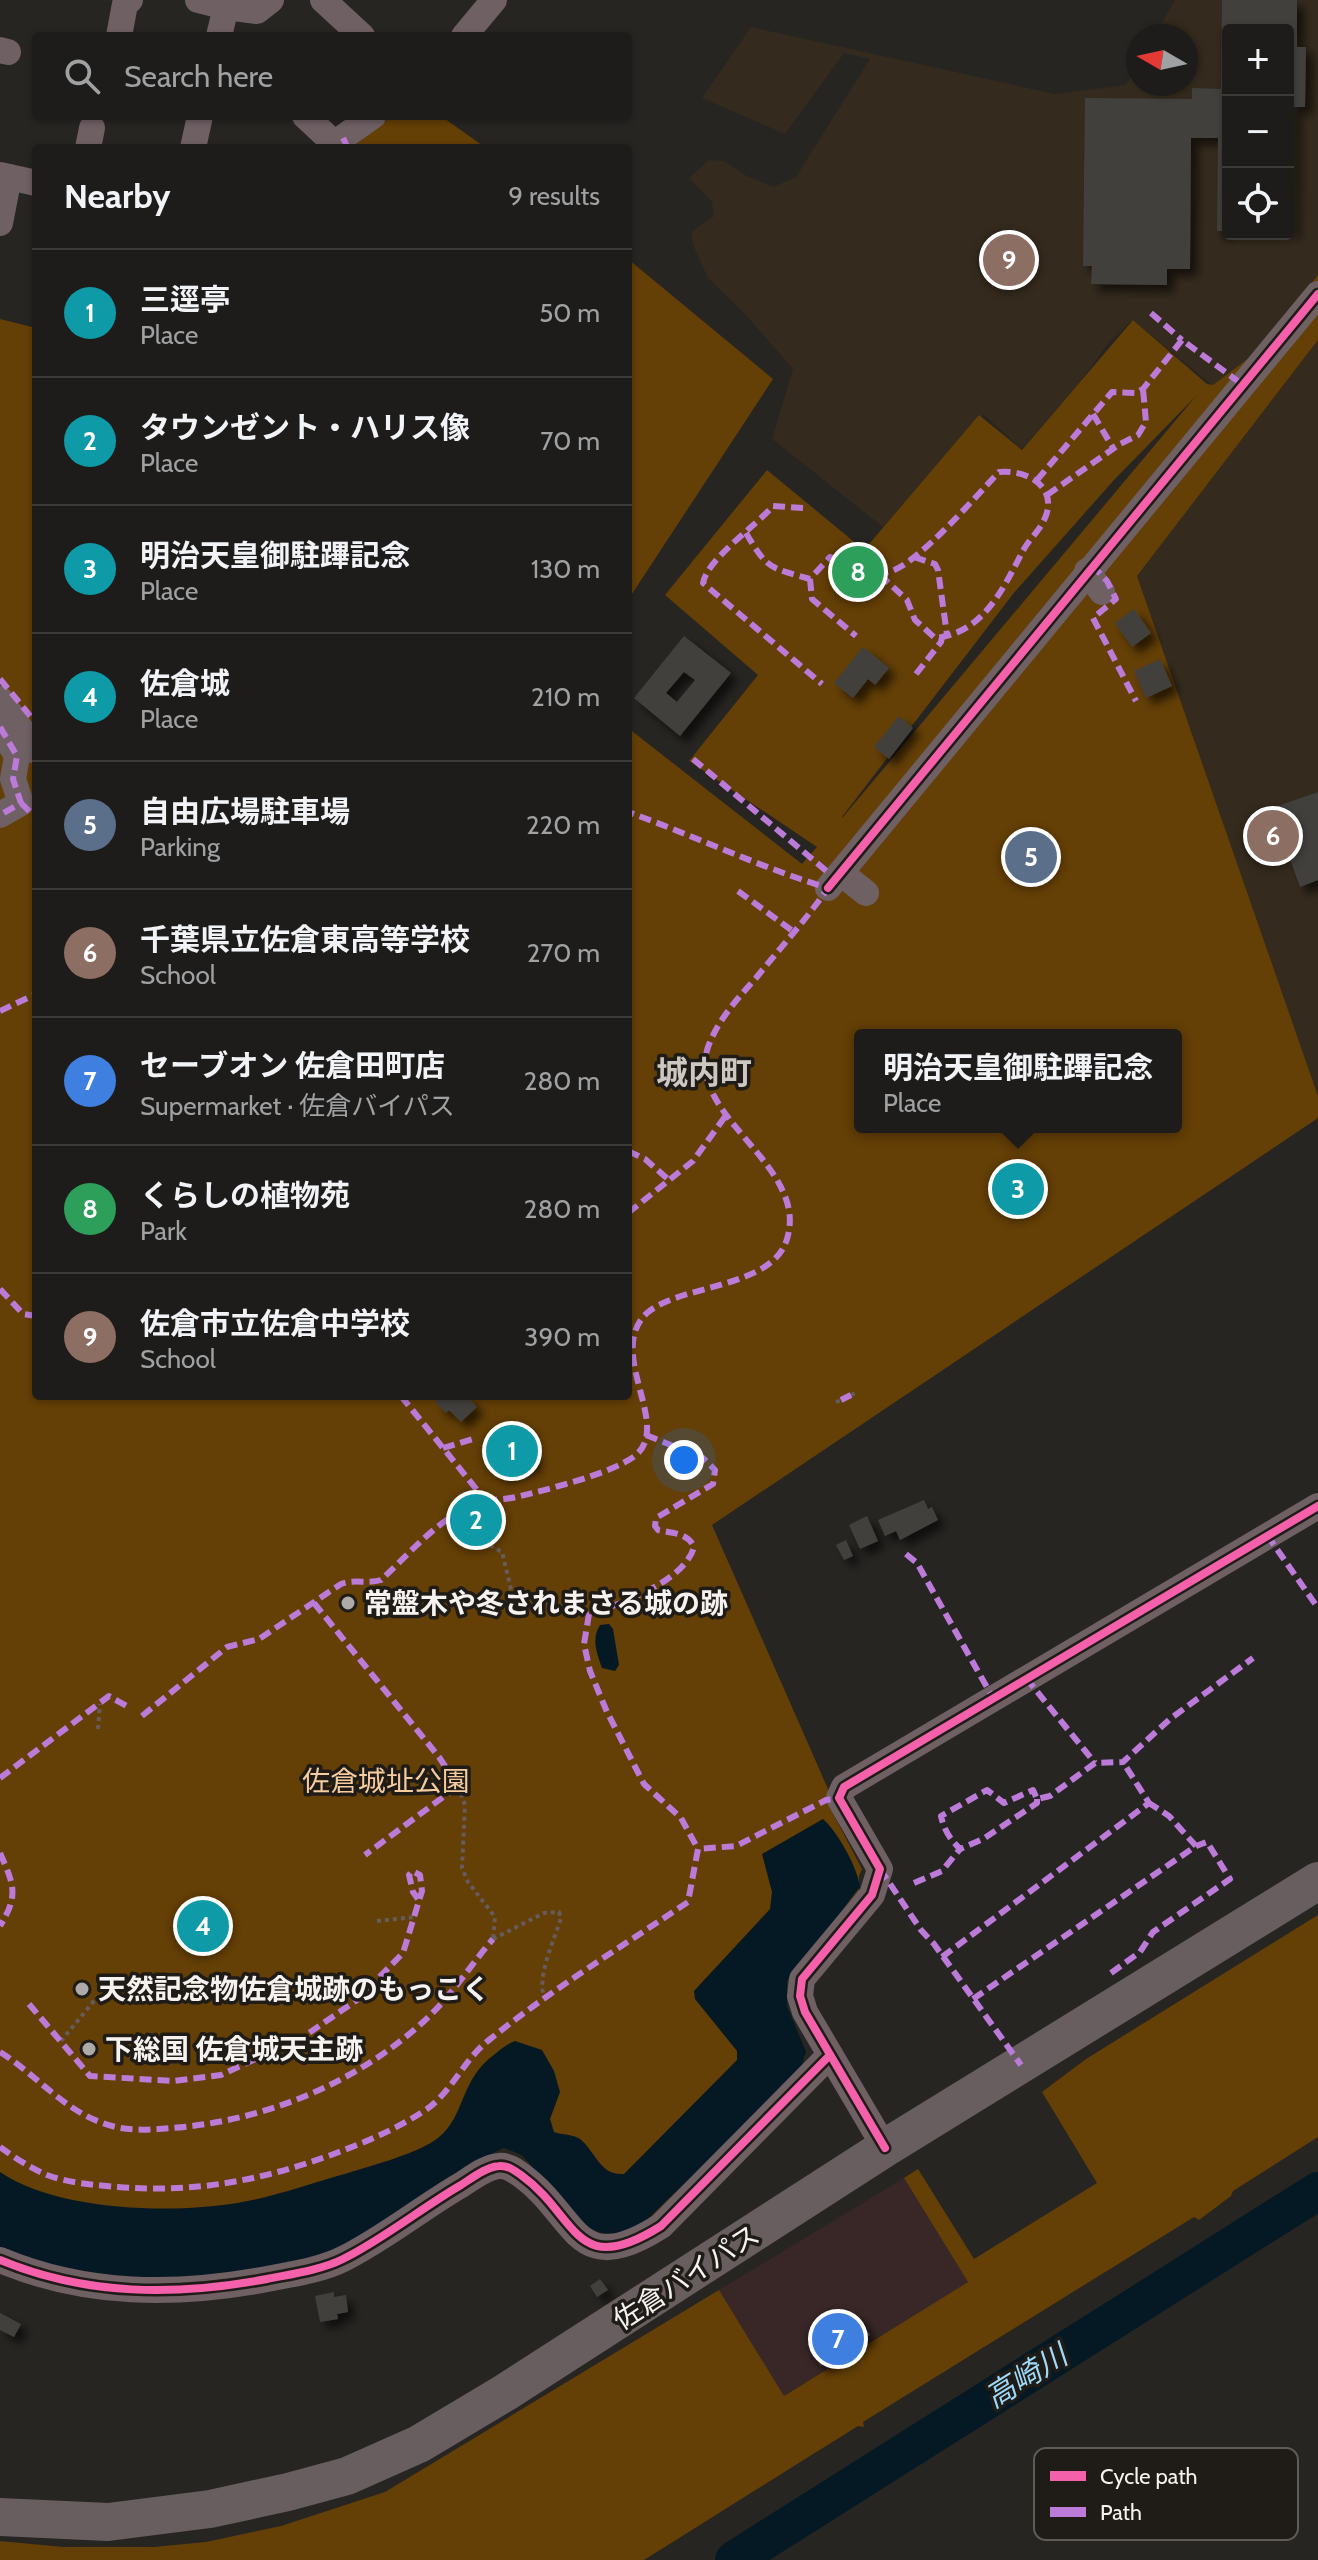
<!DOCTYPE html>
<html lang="en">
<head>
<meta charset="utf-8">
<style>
  body { margin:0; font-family:Cabin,"Noto Sans JP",sans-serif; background:#252523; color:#f1f3f6 }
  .controls { position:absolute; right:24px; top:24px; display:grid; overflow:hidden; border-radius:8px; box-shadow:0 2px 6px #0004 }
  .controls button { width:72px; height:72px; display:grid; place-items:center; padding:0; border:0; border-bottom:2px solid #3b3a39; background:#1d1c1a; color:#f1f3f6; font:40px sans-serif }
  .compass { position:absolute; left:1126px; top:24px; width:72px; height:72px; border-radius:50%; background:#1d1c1a; box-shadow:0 2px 6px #0004; rotate:279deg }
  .you { position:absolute; left:684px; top:1460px; width:28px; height:28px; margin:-20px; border:6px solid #fff; border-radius:50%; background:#1a73e8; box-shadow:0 0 0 12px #1a73e833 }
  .badge { display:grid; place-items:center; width:52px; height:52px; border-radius:50%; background:#adaaa7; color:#fff; font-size:26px; font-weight:700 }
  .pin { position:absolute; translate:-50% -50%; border:4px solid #fff; box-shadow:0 2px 8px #0006 }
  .popup { position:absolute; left:854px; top:1029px; width:328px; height:104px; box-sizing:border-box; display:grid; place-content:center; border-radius:8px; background:#1d1c1a; filter:drop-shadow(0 2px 6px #0005); font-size:26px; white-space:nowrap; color:#a0a1a2 }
  .popup b { font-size:30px; color:#f1f3f6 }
  .popup::after { content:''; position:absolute; left:50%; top:100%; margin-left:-16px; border:16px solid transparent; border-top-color:#1d1c1a }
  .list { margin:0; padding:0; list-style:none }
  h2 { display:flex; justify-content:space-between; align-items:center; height:104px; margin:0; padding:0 32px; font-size:34px }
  h2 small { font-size:26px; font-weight:400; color:#a0a1a2 }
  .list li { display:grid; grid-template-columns:52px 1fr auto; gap:24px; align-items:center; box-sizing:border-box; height:128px; padding:0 32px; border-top:2px solid #3b3a39 }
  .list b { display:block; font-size:30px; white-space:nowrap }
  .list p { margin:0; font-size:26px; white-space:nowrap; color:#a0a1a2 }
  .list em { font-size:26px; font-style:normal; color:#a0a1a2 }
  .icon { flex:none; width:44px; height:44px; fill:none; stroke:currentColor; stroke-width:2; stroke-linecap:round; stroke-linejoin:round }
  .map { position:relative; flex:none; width:1318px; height:2560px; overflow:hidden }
  .search { position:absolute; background:#1d1c1a; box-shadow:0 2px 6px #0004; left:32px; top:32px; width:600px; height:88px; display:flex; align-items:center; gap:20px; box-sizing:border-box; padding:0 28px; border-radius:8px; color:#a0a1a2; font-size:30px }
  .panel { position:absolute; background:#1d1c1a; box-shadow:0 2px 6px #0004; left:32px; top:144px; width:600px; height:1256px; border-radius:8px }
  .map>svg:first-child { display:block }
  .commercial { fill:#382726 }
  .education { fill:#342a1d; fill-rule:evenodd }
  .green { fill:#643f06; fill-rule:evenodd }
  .water { fill:#051924 }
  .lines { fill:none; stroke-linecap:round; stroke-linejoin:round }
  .river { stroke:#051924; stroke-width:38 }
  .building { fill:#42403e; fill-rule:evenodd; filter:url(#shadow) }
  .path { stroke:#665c5e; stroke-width:4; stroke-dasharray:4 4; stroke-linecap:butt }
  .minor { stroke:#6f6064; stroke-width:26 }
  .highway { stroke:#685e5f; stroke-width:38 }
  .quiet { stroke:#bd7bd9; stroke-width:6; stroke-dasharray:12 6; stroke-linecap:butt }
  .cycleway-casing { stroke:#1f1b17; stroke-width:13 }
  .cycleway { stroke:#f560ab; stroke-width:8 }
  .poi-dot { fill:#adaaa7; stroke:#1f1b17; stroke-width:3 }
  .labels { text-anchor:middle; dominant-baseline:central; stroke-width:7; stroke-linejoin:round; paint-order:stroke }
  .poi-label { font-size:28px; font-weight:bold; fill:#f5f2ef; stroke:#1f1b17; text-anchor:start }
  .park-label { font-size:28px; fill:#f6cc9f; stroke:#1f1b17 }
  .street-label { font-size:28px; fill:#f5f2ef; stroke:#1f1b17 }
  .water-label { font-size:30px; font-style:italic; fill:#9ed9fa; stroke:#1f1b17 }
  .quarter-label { font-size:32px; font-weight:bold; fill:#cdc7c1; stroke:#1f1b17 }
  .key { fill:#1f1b17; stroke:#5f5c58; stroke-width:2 }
  .key-label { font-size:22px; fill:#f5f2ef }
</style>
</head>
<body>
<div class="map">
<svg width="1318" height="2560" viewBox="0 0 1318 2560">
  <defs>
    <filter id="shadow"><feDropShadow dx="7" dy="7" stdDeviation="4" flood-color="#0009"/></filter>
  </defs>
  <rect width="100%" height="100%" fill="#272522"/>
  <path class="commercial" d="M 904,2178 L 968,2282 L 784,2396 L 719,2290 Z"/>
  <g class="education">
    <path d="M 1175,0 L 1318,0 L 1318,275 L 1254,354 L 1213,386 L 1133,320 L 1110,341 L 1077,386 L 1022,449 L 984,415 L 883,527 L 772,439 L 793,369 L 746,315 L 708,278 L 693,245 L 691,232 L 714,216 L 712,202 L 689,178 L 709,160 L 724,161 L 745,175 L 773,187 L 796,177 L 870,59 L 844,53 L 785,134 L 702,98 L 751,27 L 1055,94 L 1126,85 L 1138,64 L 1138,84 L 1186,84 L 1186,36 L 1154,36 ZM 1228,30 L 1288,30 L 1288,234 L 1228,234 Z"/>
    <path d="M 1318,340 L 1318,1096 L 1137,576 Z"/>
  </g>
  <g class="green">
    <path d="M 392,116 L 441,116 L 486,148 L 351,148 Z"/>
    <path d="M 628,259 L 773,379 L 628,600 Z"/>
    <path d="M 1318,275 L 1318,340 L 1137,576 L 1318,1096 L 1318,1118 L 712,1525 L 828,1789 L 829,1806 L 862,1869 L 859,1876 L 859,1891 L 837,1915 L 787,1981 L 787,2006 L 805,2057 L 648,2221 L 551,2190 L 521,2155 L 504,2148 L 475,2162 L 0,2247 L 0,319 L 36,328 L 36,1396 L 628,1396 L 628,728 L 802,864 L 817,847 L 689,761 L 758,675 L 665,595 L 767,470 L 864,550 L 979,415 L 1022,450 L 1133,320 L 1207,384 L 1213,385 L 1254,354 ZM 1196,396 L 843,817 L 842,817 L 1013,594 L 1114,480 ZM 860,1035 L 1176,1035 L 1176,1127 L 860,1127 Z"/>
    <path d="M 1318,1915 L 1318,2137 L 1233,2191 L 1231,2196 L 1199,2220 L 1194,2217 L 863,2422 L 864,2427 L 858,2426 L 644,2560 L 0,2560 L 0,2541 L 63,2547 L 153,2547 L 206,2542 L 281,2526 L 385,2492 L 719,2290 L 784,2396 L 968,2282 L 904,2178 L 918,2169 L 974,2259 L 1097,2183 L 1042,2092 L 1086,2059 Z"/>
  </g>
  <g class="water">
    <path d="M 609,1624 L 613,1629 L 619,1665 L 615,1671 L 602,1668 C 597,1653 591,1639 600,1625 Z"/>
    <path d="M 823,1819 C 837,1831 858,1868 860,1887 L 787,1981 L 787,2006 L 806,2052 L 801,2068 L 633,2234 L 601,2233 L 587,2227 L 521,2155 L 504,2148 L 475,2162 L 348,2244 L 294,2265 L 171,2279 L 86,2274 L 18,2257 L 0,2247 L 0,2172 C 57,2211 170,2214 237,2203 C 274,2197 312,2183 348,2173 C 371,2166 421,2152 438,2138 C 466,2116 459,2080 495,2054 C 501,2049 507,2044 515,2041 L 542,2050 L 554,2071 L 560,2092 L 550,2119 L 554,2132 C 562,2135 573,2134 580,2139 C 596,2152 600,2176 624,2174 L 737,2060 L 737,2051 L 695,1999 L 694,1991 L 770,1909 L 772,1892 L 762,1854 Z"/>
  </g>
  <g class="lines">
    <path class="river" d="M 734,2560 L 1318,2191"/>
  </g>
  <g class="building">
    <path d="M 1222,0 L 1297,0 L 1297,47 L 1306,47 L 1305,107 L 1294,107 L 1293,232 L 1288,232 L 1288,30 L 1228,30 L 1228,231 L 1217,231 L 1218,138 L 1191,138 L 1190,269 L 1167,269 L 1167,285 L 1091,284 L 1092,266 L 1083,266 L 1085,98 L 1192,99 L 1192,88 L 1221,89 Z"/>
    <path d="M 1134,609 L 1151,633 L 1132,647 L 1115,623 Z"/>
    <path d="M 684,636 L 731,673 L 680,736 L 634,698 ZM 684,672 L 695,680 L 677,702 L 666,693 Z"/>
    <path d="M 863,647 L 889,668 L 875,685 L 868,679 L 853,698 L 834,683 Z"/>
    <path d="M 1160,659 L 1172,686 L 1146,698 L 1134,671 Z"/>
    <path d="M 899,716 L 913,728 L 889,759 L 874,747 Z"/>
    <path d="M 1318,792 L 1318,880 L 1300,887 L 1272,808 Z"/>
    <path d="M 442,1396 L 467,1396 L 477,1407 L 461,1422 L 449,1410 L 446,1413 L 435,1402 Z"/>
    <path d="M 524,1427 L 535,1464 L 499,1475 L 488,1439 Z"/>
    <path d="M 924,1500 L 928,1509 L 932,1507 L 938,1520 L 900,1540 L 896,1531 L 885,1536 L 878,1520 Z"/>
    <path d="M 867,1516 L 878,1541 L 860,1549 L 849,1525 Z"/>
    <path d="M 846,1540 L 853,1556 L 844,1560 L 836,1545 Z"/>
    <path d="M 600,2279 L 608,2290 L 597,2297 L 590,2286 Z"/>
    <path d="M 334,2292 L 334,2297 L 346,2295 L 348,2312 L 337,2314 L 338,2319 L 320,2322 L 315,2296 Z"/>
    <path d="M 0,2313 L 21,2324 L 14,2337 L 0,2330 Z"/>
    <path d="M 856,2314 L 870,2335 L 821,2366 L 807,2344 Z"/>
  </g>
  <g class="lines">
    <g class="path">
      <path d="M 851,1395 L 858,1392"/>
      <path d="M 836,1402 L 841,1400"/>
      <path d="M 451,1518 L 472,1536 L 502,1552 L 511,1589 L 517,1594 L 589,1614"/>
      <path d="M 98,1729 L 100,1704"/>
      <path d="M 458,1786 L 465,1805 L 462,1868 L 468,1882 L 495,1917 L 493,1939"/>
      <path d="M 377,1921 L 415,1917"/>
      <path d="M 493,1939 L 544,1913 L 559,1912 L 561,1918 C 555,1938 535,1980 545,1998"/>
      <path d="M 61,2041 L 98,1996"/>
    </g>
    <g class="minor">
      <path d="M 198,0 L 226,7 L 219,36"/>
      <path d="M 323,0 L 362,36"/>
      <path d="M 226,7 L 257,11 L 271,0"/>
      <path d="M 119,36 L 125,4 L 130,0"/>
      <path d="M 464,36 L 494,0"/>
      <path d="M 0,50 L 8,52"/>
      <path d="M 305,116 L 335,144"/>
      <path d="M 88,148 L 92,128"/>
      <path d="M 193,148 L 200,116"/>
      <path d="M 328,148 L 373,116"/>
      <path d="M 0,175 L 36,183"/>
      <path d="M 0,223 L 9,177"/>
      <path d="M 1087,571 L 1102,592"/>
      <path d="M 0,699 L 36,751"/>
      <path d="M 0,727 L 17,756 L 13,779 L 21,803 L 0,815"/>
      <path d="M 841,873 L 866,893"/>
      <path d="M 828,888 L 1318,294"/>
      <path d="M 885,2148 L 805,2012 L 800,1996 L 802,1979 L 872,1895 L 880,1869 L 839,1798 L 844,1787 L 1318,1506"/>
      <path d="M 0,2260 C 86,2296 176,2296 267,2279 C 292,2274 321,2270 343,2259 C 382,2240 423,2207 461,2185 C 472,2178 486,2167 499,2166 C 507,2165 514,2170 521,2175 C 578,2216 574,2281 661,2226 L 830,2055"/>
    </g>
    <path class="highway" d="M 0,2517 L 108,2522 L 210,2509 L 288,2492 L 347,2476 L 419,2444 L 506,2392 L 885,2148 L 1318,1881"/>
    <g class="quiet">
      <path d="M 343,138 L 348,148"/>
      <path d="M 1151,313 L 1182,340"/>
      <path d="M 1093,414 L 1113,448"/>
      <path d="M 1037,480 L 1112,392 L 1135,393 L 1143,389 L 1182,340 L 1243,385"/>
      <path d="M 1047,495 L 1120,444 L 1138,435 L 1146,422 L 1143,389"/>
      <path d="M 803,508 L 773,506 C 756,526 708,558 703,583 L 822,684"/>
      <path d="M 746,533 C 768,570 769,567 810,579 L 830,557 C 847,566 870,578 889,572 C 918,564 976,496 999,472 C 1030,469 1062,490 1042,524 C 1037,533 1029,540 1024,549 C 1004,586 985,633 935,638 L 915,620 L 907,600 L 878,573"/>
      <path d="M 914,557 L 935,564 L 938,570 L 947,635"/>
      <path d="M 1092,565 L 1107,581 L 1116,599 L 1093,618 L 1136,701"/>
      <path d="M 810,579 L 812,599 L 856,636"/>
      <path d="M 916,674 L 941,642 L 942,637"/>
      <path d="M 0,679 L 36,723"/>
      <path d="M 0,727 L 17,756 L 13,779 L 21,803 L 0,815"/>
      <path d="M 693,759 L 836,879"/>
      <path d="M 21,803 L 36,818"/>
      <path d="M 738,891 L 794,932"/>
      <path d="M 0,1011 L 36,994"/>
      <path d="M 628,1151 L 645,1159 L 670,1181"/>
      <path d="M 628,1213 L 693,1161 L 727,1114"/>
      <path d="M 0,1289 L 23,1314 L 36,1316"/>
      <path d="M 401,1396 L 486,1501"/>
      <path d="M 841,1400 L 851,1395"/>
      <path d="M 646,1435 L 703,1458 L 715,1470 L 713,1484 L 656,1518 L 655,1526 L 658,1530 C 672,1533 688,1533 694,1547 C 684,1582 620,1604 589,1614 L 584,1644 L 590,1671 L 607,1712 L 644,1784 L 681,1818 L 698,1849"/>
      <path d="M 443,1448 L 476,1438"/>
      <path d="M 1267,1535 L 1318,1608"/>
      <path d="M 906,1554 L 917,1563 L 993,1698"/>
      <path d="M 314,1603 L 439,1757 L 458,1786 L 365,1855"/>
      <path d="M 1026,1678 L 1095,1763"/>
      <path d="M 142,1716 L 227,1647 L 259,1639 L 341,1584 C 353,1579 368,1584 381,1580 C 410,1553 438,1519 475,1504 C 488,1499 503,1500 516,1497 C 546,1490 614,1473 636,1455 C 672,1424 605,1352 647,1313 C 680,1284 772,1289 787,1239 C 810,1165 685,1116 708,1047 C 718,1020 737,999 756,978 C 780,948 806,920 828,888 C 759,867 695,836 628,812"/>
      <path d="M 0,1778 L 109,1696 L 130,1708"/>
      <path d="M 1037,1799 L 1037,1803 L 983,1839 L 960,1849 C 950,1839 944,1830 941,1816 L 987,1790 L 1004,1803 L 1033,1790 L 1037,1799 L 1050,1796 L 1095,1763 L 1123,1762 L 1170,1719 L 1253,1658"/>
      <path d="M 0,1853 C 14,1885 19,1895 0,1926"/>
      <path d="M 880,1869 L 921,1930 L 934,1944 L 1021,2065"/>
      <path d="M 914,1883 L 942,1871 L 960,1849"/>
      <path d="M 942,1957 L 1149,1803 L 1123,1762"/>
      <path d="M 1111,1973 L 1140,1952 L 1153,1932 L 1230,1879 L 1207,1842 L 1196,1846"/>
      <path d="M 973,1999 L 1196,1846 L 1169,1816 L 1149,1803"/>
      <path d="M 29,2004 L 90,2076 L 174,2081 L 221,2075 L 303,2037 L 357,2000 L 403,1953 L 422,1891 L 420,1875 L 412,1871 L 409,1875 L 413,1892 L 418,1899"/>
      <path d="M 0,2052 C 34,2073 62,2108 100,2122 C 124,2132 147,2130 172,2128 C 263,2121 353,2085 422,2023 C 450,1998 469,1967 493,1939"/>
      <path d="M 0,2147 C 14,2157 30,2168 47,2175 C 68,2183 95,2185 118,2187 C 195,2193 259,2181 331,2155 C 363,2143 395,2130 424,2111 C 452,2093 463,2060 489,2040 C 551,1990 621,1947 688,1902 L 698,1849 L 736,1846 L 826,1800 L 839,1798"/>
    </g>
    <g class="cycleway-casing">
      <g id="cycleway">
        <path d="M 828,888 L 1318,294"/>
        <path d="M 885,2148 L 805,2012 L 800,1996 L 802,1979 L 872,1895 L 880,1869 L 839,1798 L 844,1787 L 1318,1506"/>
        <path d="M 0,2260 C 86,2296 176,2296 267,2279 C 292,2274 321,2270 343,2259 C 382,2240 423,2207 461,2185 C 472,2178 486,2167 499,2166 C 507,2165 514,2170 521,2175 C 578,2216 574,2281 661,2226 L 830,2055"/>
      </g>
    </g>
    <use href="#cycleway" class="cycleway"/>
  </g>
  <g class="poi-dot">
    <circle cx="348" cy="1603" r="8"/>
    <circle cx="82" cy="1989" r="8"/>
    <circle cx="89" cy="2049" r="8"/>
  </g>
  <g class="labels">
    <g class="poi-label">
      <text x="364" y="1603">常盤木や冬されまさる城の跡</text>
      <text x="98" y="1989">天然記念物佐倉城跡のもっこく</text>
      <text x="105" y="2049">下総国 佐倉城天主跡</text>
    </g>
    <g class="park-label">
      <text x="386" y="1781">佐倉城址公園</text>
    </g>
    <g class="street-label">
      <text transform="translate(686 2277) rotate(-33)">佐倉バイパス</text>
    </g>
    <g class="water-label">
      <text transform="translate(1026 2376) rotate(-32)">高崎川</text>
    </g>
    <g class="quarter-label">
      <text x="704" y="1072">城内町</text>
    </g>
  </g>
  <rect x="1034" y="2448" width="264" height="92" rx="12" class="key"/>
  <rect x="1050" y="2471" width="36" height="10" fill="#f560ab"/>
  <rect x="1050" y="2507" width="36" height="10" fill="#bd7bd9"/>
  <g class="key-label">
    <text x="1100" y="2484">Cycle path</text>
    <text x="1100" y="2520">Path</text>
  </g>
</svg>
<div class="controls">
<button>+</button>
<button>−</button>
<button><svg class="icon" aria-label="locate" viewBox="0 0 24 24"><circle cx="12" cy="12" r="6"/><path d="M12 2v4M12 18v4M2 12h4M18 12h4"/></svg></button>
</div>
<svg class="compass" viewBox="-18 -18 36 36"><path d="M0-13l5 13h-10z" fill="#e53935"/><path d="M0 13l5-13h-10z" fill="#a0a1a2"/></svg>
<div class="you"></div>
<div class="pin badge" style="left:512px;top:1451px;background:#0f9aa8">1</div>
<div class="pin badge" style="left:476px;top:1520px;background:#0f9aa8">2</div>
<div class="pin badge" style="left:1018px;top:1189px;background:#0f9aa8">3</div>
<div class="popup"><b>明治天皇御駐蹕記念</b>Place</div>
<div class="pin badge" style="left:203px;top:1926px;background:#0f9aa8">4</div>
<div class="pin badge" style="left:1031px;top:857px;background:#5c6f8a">5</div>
<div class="pin badge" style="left:1273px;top:836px;background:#8d6e63">6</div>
<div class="pin badge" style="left:838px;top:2339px;background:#3f7fe0">7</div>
<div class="pin badge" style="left:858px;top:572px;background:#2e9e5b">8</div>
<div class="pin badge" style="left:1009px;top:260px;background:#8d6e63">9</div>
<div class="search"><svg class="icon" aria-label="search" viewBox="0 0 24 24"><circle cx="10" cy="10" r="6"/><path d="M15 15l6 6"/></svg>Search here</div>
<section class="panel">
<h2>Nearby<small>9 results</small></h2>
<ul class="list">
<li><span class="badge" style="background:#0f9aa8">1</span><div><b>三逕亭</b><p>Place</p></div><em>50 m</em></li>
<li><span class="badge" style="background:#0f9aa8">2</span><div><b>タウンゼント・ハリス像</b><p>Place</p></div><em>70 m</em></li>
<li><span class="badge" style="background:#0f9aa8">3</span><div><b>明治天皇御駐蹕記念</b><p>Place</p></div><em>130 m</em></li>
<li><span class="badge" style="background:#0f9aa8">4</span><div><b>佐倉城</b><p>Place</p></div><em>210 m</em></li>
<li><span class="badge" style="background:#5c6f8a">5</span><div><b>自由広場駐車場</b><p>Parking</p></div><em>220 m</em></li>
<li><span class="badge" style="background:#8d6e63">6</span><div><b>千葉県立佐倉東高等学校</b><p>School</p></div><em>270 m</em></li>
<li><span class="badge" style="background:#3f7fe0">7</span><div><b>セーブオン 佐倉田町店</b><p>Supermarket · 佐倉バイパス</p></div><em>280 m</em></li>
<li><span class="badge" style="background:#2e9e5b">8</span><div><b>くらしの植物苑</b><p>Park</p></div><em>280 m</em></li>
<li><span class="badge" style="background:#8d6e63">9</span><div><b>佐倉市立佐倉中学校</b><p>School</p></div><em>390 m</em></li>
</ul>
</section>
</div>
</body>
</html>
